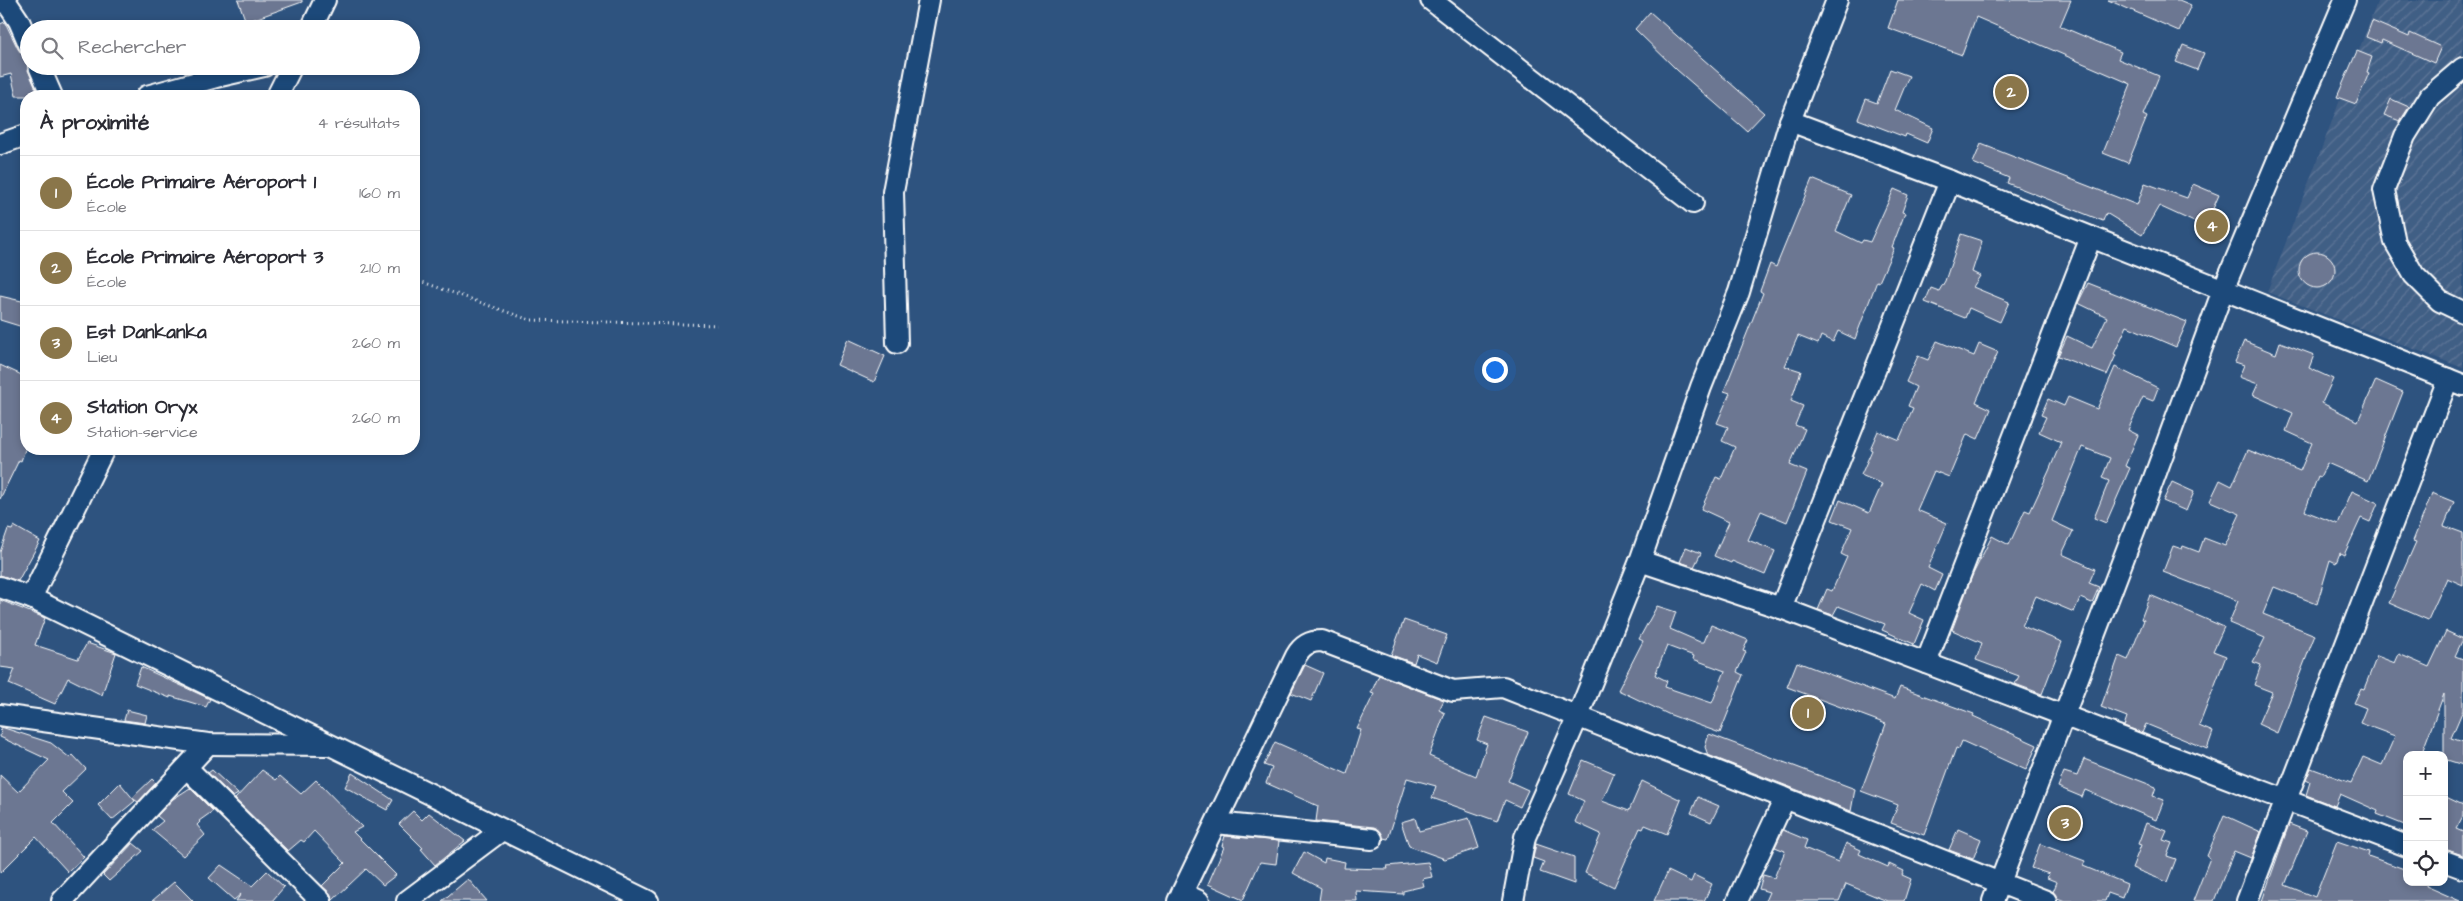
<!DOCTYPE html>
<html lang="fr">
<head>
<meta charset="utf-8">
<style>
  body { margin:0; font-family:"Architects Daughter",sans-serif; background:#f7f7f7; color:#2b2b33 }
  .controls { position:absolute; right:15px; bottom:15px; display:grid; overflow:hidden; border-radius:10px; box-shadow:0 2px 8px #0003 }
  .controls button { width:45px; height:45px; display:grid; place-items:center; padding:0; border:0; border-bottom:1px solid #e1e1e2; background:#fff; color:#2b2b33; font:25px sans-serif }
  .you { position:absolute; left:1494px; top:369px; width:18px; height:18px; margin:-12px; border:4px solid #fff; border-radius:50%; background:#1a73e8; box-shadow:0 0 0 8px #1a73e833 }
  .badge { display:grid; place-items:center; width:32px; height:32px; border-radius:50%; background:#8a764a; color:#fff; font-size:16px; font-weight:700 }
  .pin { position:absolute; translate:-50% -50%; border:2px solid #fff; box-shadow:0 1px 5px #0006 }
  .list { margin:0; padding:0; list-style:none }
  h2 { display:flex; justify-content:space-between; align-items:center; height:65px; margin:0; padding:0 20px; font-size:21px }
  h2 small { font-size:16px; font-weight:400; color:#7c7c81 }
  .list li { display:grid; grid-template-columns:32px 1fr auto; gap:15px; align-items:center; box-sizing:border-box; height:75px; padding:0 20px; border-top:1px solid #e1e1e2 }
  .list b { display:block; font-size:19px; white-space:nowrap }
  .list p { margin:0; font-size:16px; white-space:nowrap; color:#7c7c81 }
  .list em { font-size:16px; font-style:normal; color:#7c7c81 }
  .icon { flex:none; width:28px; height:28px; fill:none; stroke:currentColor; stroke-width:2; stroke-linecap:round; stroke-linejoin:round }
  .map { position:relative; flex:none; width:2463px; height:901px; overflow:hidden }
  .search { position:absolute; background:#fff; box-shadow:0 2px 8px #0003; left:20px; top:20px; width:400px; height:55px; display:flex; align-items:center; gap:12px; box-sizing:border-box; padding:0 18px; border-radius:28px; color:#7c7c81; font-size:19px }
  .panel { position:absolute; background:#fff; box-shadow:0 2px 8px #0003; left:20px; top:90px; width:400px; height:365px; border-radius:20px }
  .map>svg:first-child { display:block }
  .industrial { fill:url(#industrial-furrows) }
  .building { fill:#6c7792; stroke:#fff; fill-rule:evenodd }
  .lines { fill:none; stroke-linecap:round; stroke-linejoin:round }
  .minor-casing { stroke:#fff; stroke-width:24 }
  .path { stroke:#fff; stroke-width:3; stroke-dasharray:1 4; stroke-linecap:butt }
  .minor { stroke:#1f4a7a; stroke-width:20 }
</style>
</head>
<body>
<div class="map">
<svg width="2463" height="901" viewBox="0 0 2463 901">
  <defs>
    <pattern id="industrial-furrows" width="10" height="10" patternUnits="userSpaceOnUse" patternTransform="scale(1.25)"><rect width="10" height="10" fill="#415e85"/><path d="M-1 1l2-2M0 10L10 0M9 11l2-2" fill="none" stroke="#5e7697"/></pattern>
  </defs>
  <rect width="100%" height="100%" fill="#2e537f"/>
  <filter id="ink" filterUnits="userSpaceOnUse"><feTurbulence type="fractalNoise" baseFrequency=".02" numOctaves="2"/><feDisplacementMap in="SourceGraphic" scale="10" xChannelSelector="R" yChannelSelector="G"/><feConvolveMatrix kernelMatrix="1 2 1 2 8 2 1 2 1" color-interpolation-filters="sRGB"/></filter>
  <g filter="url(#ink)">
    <path class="industrial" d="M 2378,0 L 2463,0 L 2463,368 L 2267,292 Z"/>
    <g class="building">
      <path d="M 238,0 L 302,0 L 302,2 L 246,22 Z"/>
      <path d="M 1898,0 L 2071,0 L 2060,26 L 2121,52 L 2118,59 L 2159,76 L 2143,115 L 2147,117 L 2128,163 L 2103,153 L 2131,84 L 1976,17 L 1962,55 L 1888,28 Z"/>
      <path d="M 2108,0 L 2179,0 L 2191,5 L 2179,31 Z"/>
      <path d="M 1650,12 L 1764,113 L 1747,131 L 1677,70 L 1635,29 Z"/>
      <path d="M 2372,21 L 2409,37 L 2410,33 L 2441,47 L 2434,63 L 2382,40 L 2381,43 L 2366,37 Z"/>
      <path d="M 5,22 L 18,49 L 22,54 L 29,56 L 28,70 L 39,96 L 16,96 L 11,74 L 0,77 L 0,24 Z"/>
      <path d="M 2183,45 L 2204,53 L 2197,70 L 2176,62 Z"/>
      <path d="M 2357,51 L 2372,57 L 2367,72 L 2369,73 L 2356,104 L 2337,97 Z"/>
      <path d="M 1890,69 L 1909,76 L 1895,110 L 1933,128 L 1927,143 L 1906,134 L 1905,137 L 1858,119 L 1866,99 L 1877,103 Z"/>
      <path d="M 2391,99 L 2409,107 L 2400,121 L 2384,115 Z"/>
      <path d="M 1981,144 L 2137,205 L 2145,183 L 2187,198 L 2193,184 L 2219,195 L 2205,227 L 2159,206 L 2142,235 L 2106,213 L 2103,221 L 2007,183 L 2009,178 L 1973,163 Z"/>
      <path d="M 1812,179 L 1851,195 L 1836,231 L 1861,243 L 1863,240 L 1870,242 L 1894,189 L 1908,195 L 1902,212 L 1905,213 L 1892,247 L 1894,248 L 1879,282 L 1877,281 L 1855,339 L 1838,331 L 1833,342 L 1821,336 L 1818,344 L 1798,336 L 1785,366 L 1801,371 L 1791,401 L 1803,406 L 1795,425 L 1805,429 L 1790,465 L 1807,472 L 1787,522 L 1761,511 L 1748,540 L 1775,551 L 1765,575 L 1732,561 L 1731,563 L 1714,556 L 1729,522 L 1701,509 L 1716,477 L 1721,479 L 1735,447 L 1722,441 L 1728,427 L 1717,423 L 1730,393 L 1724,391 L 1763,293 L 1760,291 L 1770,264 L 1776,267 Z"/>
      <path d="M 1961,234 L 1982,241 L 1972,272 L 1980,276 L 1973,287 L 2009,302 L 2000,322 L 1969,308 L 1965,318 L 1925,302 L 1931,288 L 1939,291 L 1945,281 Z"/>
      <circle cx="2317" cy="270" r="18"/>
      <path d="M 2088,283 L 2187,322 L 2176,347 L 2127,326 L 2114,354 L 2116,355 L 2107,375 L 2058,356 L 2067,336 L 2092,348 L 2107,317 L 2078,303 Z"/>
      <path d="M 0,296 L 26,302 L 26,328 L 0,320 Z"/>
      <path d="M 848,339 L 885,356 L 874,382 L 837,365 Z"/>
      <path d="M 1937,341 L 1974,356 L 1979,344 L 1998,352 L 1976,402 L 1991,409 L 1978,439 L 1967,434 L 1949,477 L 1934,471 L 1917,510 L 1947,523 L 1928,568 L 1942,575 L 1935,591 L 1922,584 L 1909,613 L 1924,620 L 1914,644 L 1882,630 L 1885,624 L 1838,606 L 1833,615 L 1818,610 L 1827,589 L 1832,591 L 1847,557 L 1841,554 L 1852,528 L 1832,520 L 1840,500 L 1869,513 L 1882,484 L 1861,475 L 1872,450 L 1870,449 L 1878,431 L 1899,440 L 1913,408 L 1908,406 L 1916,387 L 1906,382 L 1918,356 L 1928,360 Z"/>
      <path d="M 2244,341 L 2276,354 L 2280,342 L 2314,355 L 2309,368 L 2333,379 L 2322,403 L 2358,421 L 2376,380 L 2403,392 L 2368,481 L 2327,463 L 2320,477 L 2318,476 L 2305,511 L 2338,524 L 2352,491 L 2378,503 L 2370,522 L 2361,518 L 2344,555 L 2340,553 L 2336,563 L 2330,560 L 2317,604 L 2274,587 L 2263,614 L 2315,635 L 2277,733 L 2258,724 L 2272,692 L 2254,685 L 2261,665 L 2253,662 L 2265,638 L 2229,623 L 2238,601 L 2163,572 L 2173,546 L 2182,549 L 2183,546 L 2199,552 L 2204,538 L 2225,546 L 2240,514 L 2210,501 L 2220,480 L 2232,486 L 2248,450 L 2300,471 L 2312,443 L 2286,431 L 2293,413 L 2253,395 L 2258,384 L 2239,377 L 2244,365 L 2235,362 Z"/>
      <path d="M 0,365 L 26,377 L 26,447 L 21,461 L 19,460 L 0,499 Z"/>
      <path d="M 2115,367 L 2158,388 L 2153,401 L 2143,397 L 2128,430 L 2138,435 L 2125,466 L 2130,468 L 2106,523 L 2094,518 L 2109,481 L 2102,478 L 2110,458 L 2082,447 L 2052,521 L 2073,531 L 2062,554 L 2095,569 L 2089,583 L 2099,587 L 2092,603 L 2080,598 L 2074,612 L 2036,596 L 2022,626 L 2062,642 L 2042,694 L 2015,684 L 2019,676 L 1976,660 L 1982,643 L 1952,630 L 1972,576 L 1992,536 L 2009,545 L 2025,510 L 2030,512 L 2049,471 L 2061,442 L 2039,432 L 2046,417 L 2041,415 L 2048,399 L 2064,406 L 2068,397 L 2097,409 Z"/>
      <path d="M 2172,482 L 2194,492 L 2186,511 L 2163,501 Z"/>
      <path d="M 2432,493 L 2454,502 L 2444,526 L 2463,533 L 2463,585 L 2447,578 L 2428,620 L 2389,603 L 2416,542 L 2413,541 Z"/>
      <path d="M 14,526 L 40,541 L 18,581 L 0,575 L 0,552 L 8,529 L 12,530 Z"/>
      <path d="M 1686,547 L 1701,553 L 1694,567 L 1680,562 Z"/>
      <path d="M 2150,595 L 2224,627 L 2213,651 L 2226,656 L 2199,726 L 2213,732 L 2207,749 L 2146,724 L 2142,733 L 2124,726 L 2127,717 L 2101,707 L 2119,656 L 2128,660 L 2144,620 L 2141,619 Z"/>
      <path d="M 0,600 L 45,618 L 35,645 L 78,659 L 87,643 L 116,653 L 102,695 L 68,678 L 55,704 L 9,684 L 15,669 L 0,667 Z"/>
      <path d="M 1657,606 L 1676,612 L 1670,629 L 1700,642 L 1704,642 L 1711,625 L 1748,640 L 1743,651 L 1746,652 L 1737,672 L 1743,675 L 1720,733 L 1668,714 L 1618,690 L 1643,641 L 1639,639 ZM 1667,646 L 1694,656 L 1693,659 L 1725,671 L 1712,703 L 1665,687 L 1667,681 L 1655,675 Z"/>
      <path d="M 1404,620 L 1447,635 L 1437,662 L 1417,654 L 1414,663 L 1391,655 Z"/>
      <path d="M 2446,631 L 2463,639 L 2455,656 L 2463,659 L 2463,710 L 2451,738 L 2463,742 L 2463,765 L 2444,759 L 2444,694 L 2421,755 L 2407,755 L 2407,826 L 2377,814 L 2378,811 L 2340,794 L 2335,806 L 2306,795 L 2310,782 L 2306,780 L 2311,768 L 2351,783 L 2363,757 L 2382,765 L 2395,736 L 2360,723 L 2366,708 L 2354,703 L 2361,688 L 2364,689 L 2377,656 L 2395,663 L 2399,654 L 2429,667 Z"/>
      <path d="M 1797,662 L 1895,699 L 1900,687 L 1974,714 L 1973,716 L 2037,745 L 2026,770 L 1962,741 L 1959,749 L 1956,748 L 1924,835 L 1891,823 L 1898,805 L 1861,791 L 1886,724 L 1787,687 Z"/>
      <path d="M 1305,665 L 1323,673 L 1311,701 L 1291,693 Z"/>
      <path d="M 141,667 L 210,699 L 206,707 L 170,696 L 170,698 L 135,684 Z"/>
      <path d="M 1379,675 L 1444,700 L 1439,710 L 1445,713 L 1429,756 L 1476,776 L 1487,744 L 1477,740 L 1486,717 L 1528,732 L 1508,781 L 1528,790 L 1520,807 L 1505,800 L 1497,821 L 1432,798 L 1436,786 L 1407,778 L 1388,839 L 1383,838 L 1379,830 L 1374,827 L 1316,821 L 1318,806 L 1266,783 L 1272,768 L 1264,765 L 1275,742 L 1347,774 L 1361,730 L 1357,729 L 1374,694 L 1371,693 Z"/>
      <path d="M 127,710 L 147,715 L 145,723 L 124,720 Z"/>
      <path d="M 1,727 L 51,743 L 70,758 L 73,755 L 86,769 L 62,792 L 73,803 L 53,823 L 84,857 L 68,872 L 36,837 L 0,873 L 0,775 L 18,792 L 49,760 L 0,737 Z"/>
      <path d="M 1709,734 L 1855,789 L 1851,811 L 1708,755 L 1705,747 Z"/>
      <path d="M 2084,759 L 2156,787 L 2153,796 L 2164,800 L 2156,820 L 2085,790 L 2082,797 L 2058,787 L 2064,772 L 2077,776 Z"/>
      <path d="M 1583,760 L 1614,773 L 1602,801 L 1629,811 L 1642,781 L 1681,800 L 1667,834 L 1645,825 L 1643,829 L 1640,828 L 1614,887 L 1585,873 L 1601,834 L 1575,822 L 1584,801 L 1569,794 Z"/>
      <path d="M 212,770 L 238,794 L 233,797 L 208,773 Z"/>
      <path d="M 262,770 L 276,780 L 280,776 L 301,794 L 316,780 L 362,827 L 353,832 L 396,875 L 383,885 L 366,869 L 333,900 L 330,893 L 322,886 L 345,863 L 314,831 L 304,842 L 301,840 L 288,851 L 235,799 Z"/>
      <path d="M 352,773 L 393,800 L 387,810 L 345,787 Z"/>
      <path d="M 152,779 L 156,783 L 138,802 L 132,798 Z"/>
      <path d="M 120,783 L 135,801 L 112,820 L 98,805 Z"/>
      <path d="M 190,788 L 213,811 L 199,821 L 200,822 L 197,825 L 205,835 L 183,856 L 152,830 L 163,821 L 157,816 L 173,799 Z"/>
      <path d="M 2444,796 L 2463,805 L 2463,816 L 2456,829 L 2463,832 L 2463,855 L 2444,849 Z"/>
      <path d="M 1698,797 L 1719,806 L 1711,822 L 1691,813 Z"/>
      <path d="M 413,811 L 422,820 L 429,813 L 465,841 L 435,865 L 421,849 L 423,848 L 399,824 Z"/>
      <path d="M 2224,815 L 2261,832 L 2251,858 L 2234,851 L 2214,901 L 2193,901 L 2210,858 L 2207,856 Z"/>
      <path d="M 1415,818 L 1419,831 L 1469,818 L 1479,848 L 1445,859 L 1409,846 L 1401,822 Z"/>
      <path d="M 2146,823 L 2167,831 L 2163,840 L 2172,843 L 2167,856 L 2176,859 L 2167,882 L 2132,868 L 2141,845 L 2138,844 Z"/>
      <path d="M 2289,824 L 2307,831 L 2285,885 L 2315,897 L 2337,841 L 2369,852 L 2368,856 L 2407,870 L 2407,882 L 2427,882 L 2426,886 L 2460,901 L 2262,901 Z"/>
      <path d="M 1958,829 L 1981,839 L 1973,859 L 1949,850 Z"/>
      <path d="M 1783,830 L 1807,840 L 1804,848 L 1838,862 L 1846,843 L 1861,850 L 1859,854 L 1888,867 L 1889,864 L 1904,871 L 1902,875 L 1911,879 L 1904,901 L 1887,901 L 1846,884 L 1839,901 L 1765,901 L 1769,892 L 1759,889 L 1763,875 L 1774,878 L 1785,851 L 1775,847 Z"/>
      <path d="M 1225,836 L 1279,841 L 1276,864 L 1260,862 L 1243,900 L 1208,884 L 1224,847 L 1222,846 Z"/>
      <path d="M 133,843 L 143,851 L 109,881 L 103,875 Z"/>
      <path d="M 1536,844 L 1574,857 L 1574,884 L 1540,872 L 1544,862 L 1533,858 Z"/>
      <path d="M 2040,844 L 2085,861 L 2083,866 L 2127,884 L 2122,898 L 2108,893 L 2105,901 L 2065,901 L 2057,898 L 2053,892 L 2057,882 L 2047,878 L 2049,874 L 2031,868 Z"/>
      <path d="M 1304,852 L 1324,863 L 1325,858 L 1345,862 L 1344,868 L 1388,869 L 1387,866 L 1428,862 L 1432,877 L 1422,879 L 1424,886 L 1403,891 L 1403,894 L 1356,891 L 1357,901 L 1319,901 L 1321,888 L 1293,873 Z"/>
      <path d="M 221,865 L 252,886 L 267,871 L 284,887 L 272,901 L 236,901 L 241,894 L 234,900 L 209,878 Z"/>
      <path d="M 1668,871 L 1691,882 L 1694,875 L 1712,884 L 1704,901 L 1654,901 Z"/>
      <path d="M 468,879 L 487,901 L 442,901 Z"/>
      <path d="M 174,882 L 193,901 L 152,901 Z"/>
    </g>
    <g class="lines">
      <g class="minor-casing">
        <g id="minor">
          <path d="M 5,0 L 19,21 L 29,44"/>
          <path d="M 1431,0 L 1693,203"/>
          <path d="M 311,29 L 325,0"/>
          <path d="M 39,66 L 52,96"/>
          <path d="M 2463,68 L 2430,96 L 2405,136 L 2384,190 L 2395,242 L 2414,275 L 2440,301 L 2463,312"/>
          <path d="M 147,96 L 216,77 L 264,66"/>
          <path d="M 277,96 L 292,66"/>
          <path d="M 1790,121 L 1950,181 L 2463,385"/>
          <path d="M 0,144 L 26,135"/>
          <path d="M 897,343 L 893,192 L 929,0"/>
          <path d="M 1640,561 L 1781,608 L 2407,846"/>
          <path d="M 0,587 L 31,598 L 648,901"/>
          <path d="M 31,598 L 104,449"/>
          <path d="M 1781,608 L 1950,181"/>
          <path d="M 1926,663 L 2091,237"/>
          <path d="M 0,715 L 208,744 L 327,745"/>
          <path d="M 187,768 L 321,901"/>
          <path d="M 1216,823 L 1372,839"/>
          <path d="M 2444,861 L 2463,868"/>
          <path d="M 1182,893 L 1199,901"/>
          <path d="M 62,901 L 208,744"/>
          <path d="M 407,901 L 502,830"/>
          <path d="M 1178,901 L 1296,656 C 1302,645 1310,641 1322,641 L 1453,691 L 1503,687 L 2046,901"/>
          <path d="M 1513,901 L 1525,837 L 1578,716 L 1640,561 L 1701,387 L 1739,292 L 1790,121 L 1837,0"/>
          <path d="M 1737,901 L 1785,798"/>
          <path d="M 1993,901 L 2147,497 L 2223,290 L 2345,0"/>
          <path d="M 2247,901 L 2448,379"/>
        </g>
      </g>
      <path class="path" d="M 414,279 L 530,320 L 718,325"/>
      <use href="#minor" class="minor"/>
    </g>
  </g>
</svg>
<div class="controls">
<button>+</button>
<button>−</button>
<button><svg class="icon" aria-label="locate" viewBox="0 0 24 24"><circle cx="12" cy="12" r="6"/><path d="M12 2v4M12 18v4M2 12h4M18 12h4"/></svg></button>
</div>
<div class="you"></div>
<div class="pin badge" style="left:1808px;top:713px">1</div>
<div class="pin badge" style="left:2011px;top:92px">2</div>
<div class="pin badge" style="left:2065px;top:823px">3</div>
<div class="pin badge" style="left:2212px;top:226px">4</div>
<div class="search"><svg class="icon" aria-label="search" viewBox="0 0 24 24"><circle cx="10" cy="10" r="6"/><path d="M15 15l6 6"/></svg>Rechercher</div>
<section class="panel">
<h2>À proximité<small>4 résultats</small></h2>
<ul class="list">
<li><span class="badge">1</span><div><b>École Primaire Aéroport 1</b><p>École</p></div><em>160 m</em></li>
<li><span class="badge">2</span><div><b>École Primaire Aéroport 3</b><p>École</p></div><em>210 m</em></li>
<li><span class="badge">3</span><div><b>Est Dankanka</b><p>Lieu</p></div><em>260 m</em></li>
<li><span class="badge">4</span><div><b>Station Oryx</b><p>Station-service</p></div><em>260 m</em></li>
</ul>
</section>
</div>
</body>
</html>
